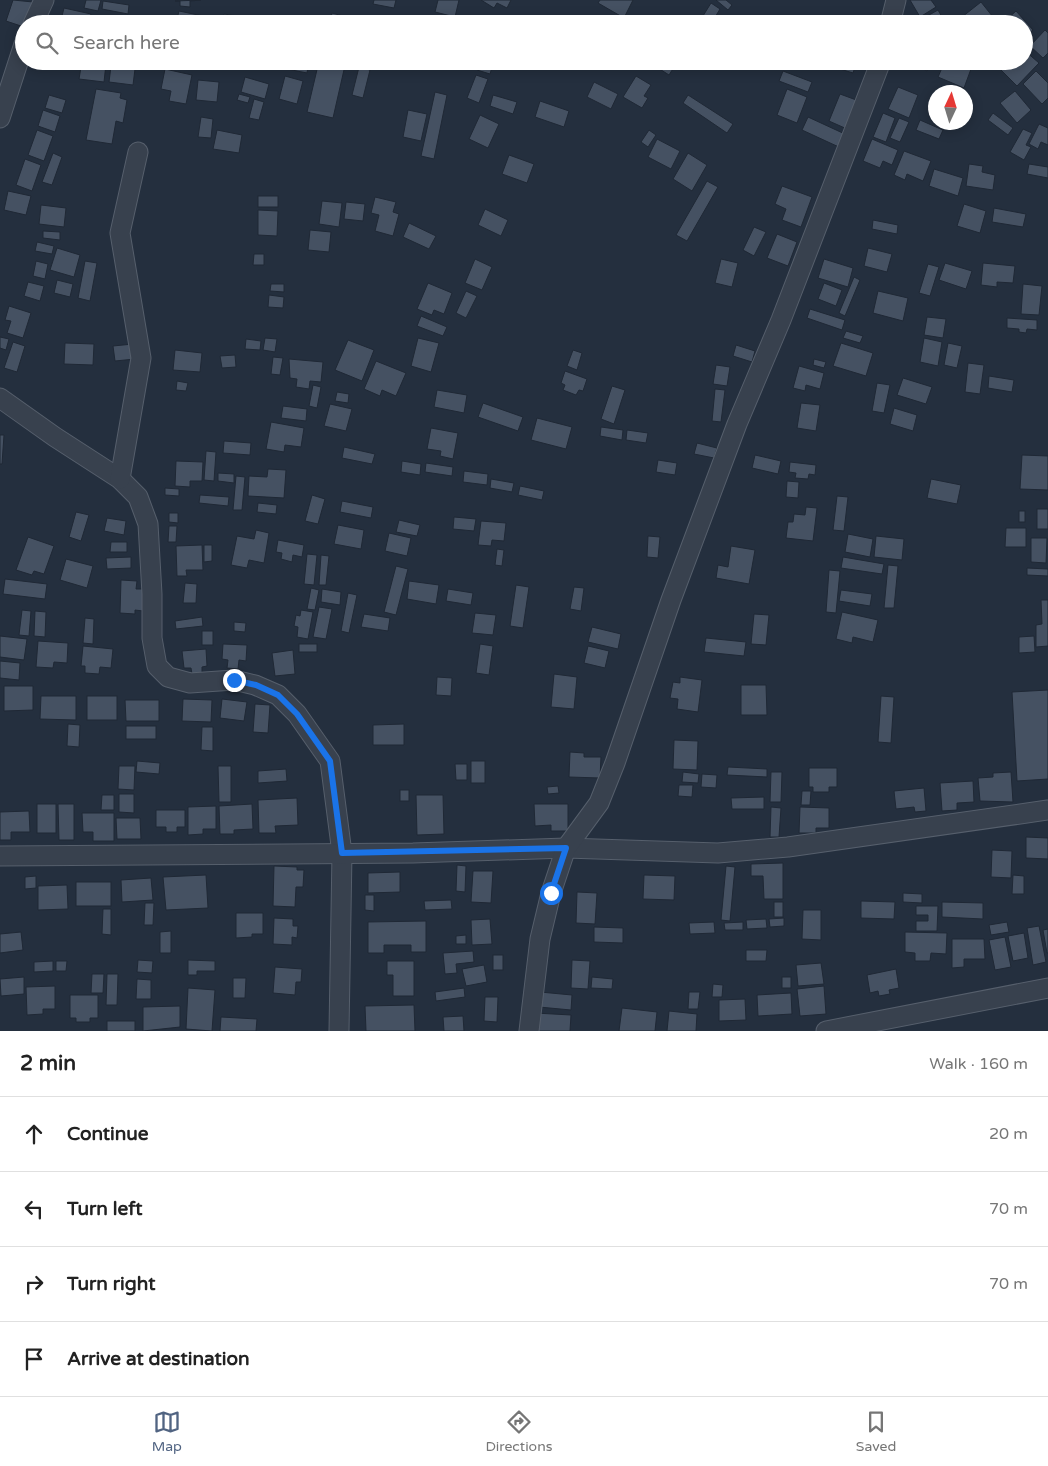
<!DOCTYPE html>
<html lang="en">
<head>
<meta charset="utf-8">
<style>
  body { margin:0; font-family:"Varela Round",sans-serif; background:#f6f6f6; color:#222 }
  .compass { position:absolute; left:928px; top:85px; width:45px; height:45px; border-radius:50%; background:#fff; box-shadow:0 2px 12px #0003; rotate:4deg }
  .stop { position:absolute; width:15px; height:15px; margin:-11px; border:4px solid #1a73e8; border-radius:50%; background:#fff }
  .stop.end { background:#1a73e8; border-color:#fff; box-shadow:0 1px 5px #0008 }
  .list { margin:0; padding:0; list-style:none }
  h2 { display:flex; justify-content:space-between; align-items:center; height:65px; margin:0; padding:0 20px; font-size:21px }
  h2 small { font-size:16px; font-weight:400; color:#767676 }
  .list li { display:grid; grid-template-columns:32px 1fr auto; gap:15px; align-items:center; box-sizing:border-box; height:75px; padding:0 20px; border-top:1px solid #e0e0e0 }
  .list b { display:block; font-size:19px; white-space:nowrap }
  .list em { font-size:16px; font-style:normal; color:#767676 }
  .icon { flex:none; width:28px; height:28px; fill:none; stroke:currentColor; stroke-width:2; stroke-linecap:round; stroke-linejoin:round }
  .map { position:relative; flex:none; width:1048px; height:1031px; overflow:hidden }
  .search { position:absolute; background:#fff; box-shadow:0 2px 12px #0003; left:15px; right:15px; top:15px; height:55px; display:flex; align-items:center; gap:12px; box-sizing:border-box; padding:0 18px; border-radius:28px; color:#767676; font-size:19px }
  .sheet { height:365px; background:#fff }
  nav { display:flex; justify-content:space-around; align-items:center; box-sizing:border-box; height:70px; border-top:1px solid #e0e0e0; background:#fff; font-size:14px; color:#767676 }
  nav a { display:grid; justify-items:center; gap:2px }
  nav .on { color:#516482 }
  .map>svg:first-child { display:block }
  .building { fill:#455162; stroke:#1f2835 }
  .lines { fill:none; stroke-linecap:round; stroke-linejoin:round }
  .minor-casing { stroke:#565f6c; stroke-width:21 }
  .minor { stroke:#38414e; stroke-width:19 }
  .route { stroke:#1a73e8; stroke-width:6 }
</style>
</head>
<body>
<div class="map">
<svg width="1048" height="1031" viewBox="0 0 1048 1031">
  <rect width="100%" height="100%" fill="#242f3e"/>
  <g class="building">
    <path d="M 13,0 L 33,2 L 24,27 L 6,21 Z"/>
    <path d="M 86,0 L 101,0 L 98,11 L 84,8 Z"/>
    <path d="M 201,0 L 190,1 L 190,7 L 180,6 L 180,1 L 175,1 Z"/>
    <path d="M 374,0 L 396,0 L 394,8 L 373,4 Z"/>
    <path d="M 438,0 L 459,0 L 455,17 L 435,12 Z"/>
    <path d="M 481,0 L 511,0 L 507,8 L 497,3 L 494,8 Z"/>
    <path d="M 600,0 L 633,0 L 624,18 L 598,3 Z"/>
    <path d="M 716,0 L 726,0 L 732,5 L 728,10 Z"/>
    <path d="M 910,0 L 931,0 L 936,7 L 920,17 Z"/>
    <path d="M 103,1 L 129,5 L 128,14 L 102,9 Z"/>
    <path d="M 981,2 L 993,17 L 984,24 L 968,24 L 962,17 Z"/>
    <path d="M 711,3 L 720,9 L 711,24 L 698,24 Z"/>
    <path d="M 64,8 L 91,14 L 89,24 L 60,24 Z"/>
    <path d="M 938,10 L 946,24 L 922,24 L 920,20 Z"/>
    <path d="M 179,11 L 203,16 L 201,24 L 176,23 Z"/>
    <path d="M 1016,11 L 1033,30 L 1024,38 L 1024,24 L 1006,24 L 1004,22 Z"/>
    <path d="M 332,13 L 343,16 L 341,24 L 329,24 Z"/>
    <path d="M 224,14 L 250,18 L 249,24 L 222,24 Z"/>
    <path d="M 1045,30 L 1048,33 L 1048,53 L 1043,58 L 1030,46 Z"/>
    <path d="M 1024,50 L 1039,63 L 1017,86 L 999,68 L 1006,61 L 1024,61 Z"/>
    <path d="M 82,61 L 106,64 L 104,82 L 79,79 Z"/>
    <path d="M 180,61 L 199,61 L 198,69 L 179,66 Z"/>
    <path d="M 289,61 L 309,61 L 307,73 L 287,69 Z"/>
    <path d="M 319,61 L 346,61 L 333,118 L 307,112 Z"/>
    <path d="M 480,61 L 494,61 L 490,74 L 477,70 Z"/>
    <path d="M 658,61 L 678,61 L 669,75 L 655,66 Z"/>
    <path d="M 840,61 L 865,61 L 862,69 L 855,67 L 853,73 L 840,69 L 843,62 Z"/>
    <path d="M 909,61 L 933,61 L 927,71 Z"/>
    <path d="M 945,61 L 952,61 L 971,69 L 964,88 L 938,77 Z"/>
    <path d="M 111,66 L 135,69 L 133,85 L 109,82 Z"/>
    <path d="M 359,67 L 370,70 L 363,98 L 352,95 Z"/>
    <path d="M 165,69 L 192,75 L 186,104 L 169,101 L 171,91 L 161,89 Z"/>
    <path d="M 783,71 L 812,82 L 808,92 L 779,81 Z"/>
    <path d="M 1036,71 L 1048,83 L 1048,98 L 1042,104 L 1023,84 Z"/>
    <path d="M 476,75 L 488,79 L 479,103 L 467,98 Z"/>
    <path d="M 285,76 L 303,81 L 297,104 L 279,99 Z"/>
    <path d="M 636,76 L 651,85 L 644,96 L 648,98 L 642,108 L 623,97 Z"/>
    <path d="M 245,77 L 269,84 L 265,99 L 241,92 Z"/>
    <path d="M 198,80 L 219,82 L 217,102 L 196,100 Z"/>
    <path d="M 594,82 L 618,94 L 611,109 L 587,97 Z"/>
    <path d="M 898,87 L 918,95 L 909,118 L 888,109 Z"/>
    <path d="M 96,89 L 121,93 L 120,98 L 127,100 L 123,123 L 116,121 L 112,144 L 86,140 Z"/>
    <path d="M 787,89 L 807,97 L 797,123 L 777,115 Z"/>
    <path d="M 1015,91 L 1031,110 L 1017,123 L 1000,103 Z"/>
    <path d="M 435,92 L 447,95 L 434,159 L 421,156 Z"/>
    <path d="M 239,94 L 250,97 L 248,103 L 237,100 Z"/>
    <path d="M 840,94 L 859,101 L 847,129 L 829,121 Z"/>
    <path d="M 49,95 L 66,100 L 62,113 L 45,108 Z"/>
    <path d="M 493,95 L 517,102 L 513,114 L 490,106 Z"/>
    <path d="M 688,95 L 733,124 L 727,133 L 683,103 Z"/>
    <path d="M 254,99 L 264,102 L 259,120 L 249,118 Z"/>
    <path d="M 540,101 L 569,111 L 564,127 L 535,117 Z"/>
    <path d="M 43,110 L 60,116 L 55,132 L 38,126 Z"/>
    <path d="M 408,110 L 427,114 L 421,141 L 403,137 Z"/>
    <path d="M 883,113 L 895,118 L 886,142 L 873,137 Z"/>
    <path d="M 993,113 L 1013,128 L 1008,135 L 988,120 Z"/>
    <path d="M 480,115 L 499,124 L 488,148 L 469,139 Z"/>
    <path d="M 201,117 L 213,119 L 211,138 L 198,137 Z"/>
    <path d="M 808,117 L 847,135 L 841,148 L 802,130 Z"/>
    <path d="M 899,118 L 909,122 L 900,142 L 890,138 Z"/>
    <path d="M 920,120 L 943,130 L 939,139 L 916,130 Z"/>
    <path d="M 1039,124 L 1048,128 L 1048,145 L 1041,142 L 1038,149 L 1029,144 Z"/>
    <path d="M 1023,129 L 1032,133 L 1026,145 L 1031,147 L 1024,160 L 1010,152 Z"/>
    <path d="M 37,130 L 53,136 L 44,161 L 28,155 Z"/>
    <path d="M 217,130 L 242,135 L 239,153 L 213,149 Z"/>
    <path d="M 649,130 L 656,135 L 648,147 L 641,142 Z"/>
    <path d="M 657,139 L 680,151 L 671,169 L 648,157 Z"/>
    <path d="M 872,139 L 898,150 L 892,165 L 883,161 L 880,168 L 863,161 Z"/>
    <path d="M 904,151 L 931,161 L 923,181 L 907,174 L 905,180 L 894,175 Z"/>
    <path d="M 53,153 L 62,157 L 52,185 L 42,182 Z"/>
    <path d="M 688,153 L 707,165 L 692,191 L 673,179 Z"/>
    <path d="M 509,155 L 534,164 L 527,183 L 502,174 Z"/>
    <path d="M 25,159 L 41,165 L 32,191 L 16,185 Z"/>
    <path d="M 969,164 L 983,166 L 982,172 L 995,175 L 993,190 L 966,186 Z"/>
    <path d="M 1029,164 L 1048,167 L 1048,178 L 1027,174 Z"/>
    <path d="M 934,169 L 963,178 L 958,196 L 929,186 Z"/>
    <path d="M 707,181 L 718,187 L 687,241 L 676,235 Z"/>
    <path d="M 782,186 L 812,197 L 801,227 L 782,220 L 786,209 L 775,204 Z"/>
    <path d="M 8,191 L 31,196 L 26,215 L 4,210 Z"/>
    <rect x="258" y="196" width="20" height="11"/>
    <path d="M 375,197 L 396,202 L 393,212 L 399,214 L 393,236 L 375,231 L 379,215 L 371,213 Z"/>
    <path d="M 322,201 L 342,203 L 339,227 L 319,224 Z"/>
    <path d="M 346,202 L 365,204 L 363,221 L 344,219 Z"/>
    <path d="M 964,204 L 986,211 L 980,233 L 957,226 Z"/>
    <path d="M 41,205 L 66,208 L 64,227 L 39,224 Z"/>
    <path d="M 994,208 L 1026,214 L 1023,227 L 992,222 Z"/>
    <path d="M 485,209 L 508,220 L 501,236 L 478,225 Z"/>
    <path d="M 258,210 L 278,211 L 277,236 L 258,235 Z"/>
    <path d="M 873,220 L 898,225 L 897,234 L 872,229 Z"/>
    <path d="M 409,223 L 436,236 L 429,249 L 403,237 Z"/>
    <path d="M 754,227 L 766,232 L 754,256 L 743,250 Z"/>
    <path d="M 310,230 L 331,232 L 329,252 L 308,250 Z"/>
    <path d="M 43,231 L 60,232 L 60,240 L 43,238 Z"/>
    <path d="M 777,234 L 797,242 L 788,266 L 767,258 Z"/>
    <path d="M 37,242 L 54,246 L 52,254 L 35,251 Z"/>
    <path d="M 57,248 L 80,255 L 74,277 L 50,270 Z"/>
    <path d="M 868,248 L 892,254 L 887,272 L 864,266 Z"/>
    <path d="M 254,254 L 264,254 L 264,265 L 253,265 Z"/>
    <path d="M 475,259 L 492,267 L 482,290 L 465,283 Z"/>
    <path d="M 721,259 L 738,263 L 732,287 L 715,283 Z"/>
    <path d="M 824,259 L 853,268 L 848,287 L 818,278 Z"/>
    <path d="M 36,261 L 48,264 L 45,279 L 33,276 Z"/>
    <path d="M 85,261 L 97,263 L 90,301 L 78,298 Z"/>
    <path d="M 945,263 L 972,271 L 966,289 L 939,280 Z"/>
    <path d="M 983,263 L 1015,266 L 1013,283 L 997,282 L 997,287 L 981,285 Z"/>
    <path d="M 928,264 L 939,267 L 930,296 L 919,293 Z"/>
    <path d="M 854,277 L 860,280 L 845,316 L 839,313 Z"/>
    <path d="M 57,280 L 73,284 L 70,297 L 54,293 Z"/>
    <path d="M 28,282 L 44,286 L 40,301 L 24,296 Z"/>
    <path d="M 428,283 L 452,293 L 444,314 L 434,310 L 432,315 L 417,309 Z"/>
    <path d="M 824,283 L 842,290 L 836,306 L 818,299 Z"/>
    <path d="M 271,284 L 284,284 L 284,292 L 270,291 Z"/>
    <path d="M 1023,284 L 1042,286 L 1039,315 L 1021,314 Z"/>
    <path d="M 466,291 L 477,296 L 466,318 L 456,313 Z"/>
    <path d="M 878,291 L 908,298 L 903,321 L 873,313 Z"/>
    <path d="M 269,295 L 284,297 L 283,308 L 268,307 Z"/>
    <path d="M 9,306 L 31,313 L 23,338 L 7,333 L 11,321 L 5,320 Z"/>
    <path d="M 810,309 L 845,320 L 842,330 L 807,318 Z"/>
    <path d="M 421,316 L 447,327 L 443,336 L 417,326 Z"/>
    <path d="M 927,317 L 946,319 L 943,338 L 924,335 Z"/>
    <path d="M 1007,318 L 1037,320 L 1037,330 L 1027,329 L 1026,333 L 1019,332 L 1019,329 L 1007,328 Z"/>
    <path d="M 846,331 L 863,336 L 860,343 L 843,338 Z"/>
    <path d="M 0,337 L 9,339 L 6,350 L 0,348 Z"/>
    <path d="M 265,338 L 277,339 L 275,352 L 263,350 Z"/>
    <path d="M 418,338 L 439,343 L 431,372 L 411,366 Z"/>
    <path d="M 924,338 L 942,342 L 938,366 L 920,362 Z"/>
    <path d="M 246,339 L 261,341 L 260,350 L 245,349 Z"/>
    <path d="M 348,340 L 374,350 L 362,381 L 335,370 Z"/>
    <path d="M 13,342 L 25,346 L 17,372 L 4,368 Z"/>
    <path d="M 65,343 L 94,344 L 93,365 L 64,364 Z"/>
    <path d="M 841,343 L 873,353 L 866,376 L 833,366 Z"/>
    <path d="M 948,343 L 962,346 L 957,368 L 944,365 Z"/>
    <path d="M 133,344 L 135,359 L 115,361 L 113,346 Z"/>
    <path d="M 736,345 L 755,351 L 752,362 L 733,356 Z"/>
    <path d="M 175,350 L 202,353 L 200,372 L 173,370 Z"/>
    <path d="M 573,350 L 582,353 L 577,370 L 567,366 Z"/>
    <path d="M 235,355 L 236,367 L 222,368 L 220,356 Z"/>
    <path d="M 273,357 L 283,358 L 280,375 L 271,374 Z"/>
    <path d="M 289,359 L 323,362 L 321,382 L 310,381 L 309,389 L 296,387 L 297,379 L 290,378 Z"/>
    <path d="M 814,359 L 826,362 L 824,368 L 813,365 Z"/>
    <path d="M 376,361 L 406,373 L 396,396 L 382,390 L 380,396 L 364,389 Z"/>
    <path d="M 968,363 L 984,365 L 980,394 L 965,392 Z"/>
    <path d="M 716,365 L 730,367 L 727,386 L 713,384 Z"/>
    <path d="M 799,366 L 824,373 L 820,389 L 806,385 L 805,391 L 793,388 Z"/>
    <path d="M 565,371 L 587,379 L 583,391 L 579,390 L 576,395 L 563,390 L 565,385 L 561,383 Z"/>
    <path d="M 989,376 L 1014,380 L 1012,392 L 988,388 Z"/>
    <path d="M 903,378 L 932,387 L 926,404 L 897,395 Z"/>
    <path d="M 177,381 L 188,383 L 186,391 L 176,390 Z"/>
    <path d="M 877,383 L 890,385 L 884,413 L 872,411 Z"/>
    <path d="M 313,385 L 321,387 L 317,408 L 309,406 Z"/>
    <path d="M 612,386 L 625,390 L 614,424 L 601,419 Z"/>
    <path d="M 715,389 L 725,390 L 721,422 L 712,421 Z"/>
    <path d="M 437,390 L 467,395 L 464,413 L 434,407 Z"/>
    <path d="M 337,392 L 349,394 L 348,403 L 335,401 Z"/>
    <path d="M 483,403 L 523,417 L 518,431 L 478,417 Z"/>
    <path d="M 801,403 L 820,405 L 816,431 L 797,428 Z"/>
    <path d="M 330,404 L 352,409 L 346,431 L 324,426 Z"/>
    <path d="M 283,406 L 307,409 L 306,421 L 281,418 Z"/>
    <path d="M 894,408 L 917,415 L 913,431 L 890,424 Z"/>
    <path d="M 537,418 L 572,427 L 566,449 L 531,440 Z"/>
    <path d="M 271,422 L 304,428 L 301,447 L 285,445 L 284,452 L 266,449 Z"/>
    <path d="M 601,427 L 623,430 L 622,440 L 600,436 Z"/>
    <path d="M 431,428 L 458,433 L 453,459 L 440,456 L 441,451 L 427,449 Z"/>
    <path d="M 627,430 L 648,433 L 646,443 L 626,440 Z"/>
    <path d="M 0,435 L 4,435 L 2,464 L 0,464 Z"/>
    <path d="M 224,441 L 251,443 L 250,455 L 223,453 Z"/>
    <path d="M 697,443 L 717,448 L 714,458 L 694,454 Z"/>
    <path d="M 344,447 L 375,454 L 372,464 L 342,458 Z"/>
    <path d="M 206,451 L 216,452 L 214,481 L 204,480 Z"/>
    <path d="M 755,455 L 781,461 L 778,474 L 752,468 Z"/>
    <path d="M 1022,455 L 1048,456 L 1048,490 L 1020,489 Z"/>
    <path d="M 658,460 L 677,463 L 675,475 L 656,472 Z"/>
    <path d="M 176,461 L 203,462 L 202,481 L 190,481 L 190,487 L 175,486 Z"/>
    <path d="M 402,461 L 421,464 L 420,475 L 401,472 Z"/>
    <path d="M 790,462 L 816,465 L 815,475 L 809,474 L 808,479 L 795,478 L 796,473 L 789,472 Z"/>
    <path d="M 426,463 L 453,467 L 452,476 L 425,472 Z"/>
    <path d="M 268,469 L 286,470 L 284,498 L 248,496 L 249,476 L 267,477 Z"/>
    <path d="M 464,471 L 488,474 L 487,485 L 463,482 Z"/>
    <path d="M 218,473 L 234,474 L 234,483 L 218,481 Z"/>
    <path d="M 236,476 L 245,477 L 242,510 L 233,510 Z"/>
    <path d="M 491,479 L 514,483 L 512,492 L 490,488 Z"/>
    <path d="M 931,479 L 961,485 L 957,504 L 927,498 Z"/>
    <path d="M 787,481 L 799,482 L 798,498 L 786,497 Z"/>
    <path d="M 520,486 L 544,491 L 542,500 L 518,495 Z"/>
    <path d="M 165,488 L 179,489 L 179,496 L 165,495 Z"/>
    <path d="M 200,495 L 229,497 L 228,506 L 199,503 Z"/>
    <path d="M 312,495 L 325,499 L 318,524 L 305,521 Z"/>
    <path d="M 837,496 L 848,497 L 844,531 L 833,530 Z"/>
    <path d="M 342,501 L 373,507 L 371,518 L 340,512 Z"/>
    <path d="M 258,503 L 277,505 L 276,514 L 257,512 Z"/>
    <path d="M 806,507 L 817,508 L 813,541 L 786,538 L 788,522 L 793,522 L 794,514 L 805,515 Z"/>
    <rect x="1037" y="509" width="11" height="20"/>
    <rect x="1019" y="511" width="6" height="11"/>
    <path d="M 76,512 L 89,515 L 81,541 L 69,537 Z"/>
    <path d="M 169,513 L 178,513 L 178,523 L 169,522 Z"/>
    <path d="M 454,517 L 476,519 L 474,531 L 453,529 Z"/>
    <path d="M 107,518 L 126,521 L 124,535 L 104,531 Z"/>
    <path d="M 399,520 L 420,525 L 417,536 L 396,532 Z"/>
    <path d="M 481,521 L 506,523 L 504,541 L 492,540 L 491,546 L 478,545 Z"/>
    <path d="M 338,525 L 364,530 L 361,549 L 334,544 Z"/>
    <path d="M 169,526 L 177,526 L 176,542 L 168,542 Z"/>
    <path d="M 1006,528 L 1026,528 L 1026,547 L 1005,547 Z"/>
    <path d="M 256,530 L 269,533 L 264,563 L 249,560 L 247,568 L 231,565 L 237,536 L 254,539 Z"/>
    <path d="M 389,533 L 411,538 L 407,556 L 385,551 Z"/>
    <path d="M 848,534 L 873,539 L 870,557 L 845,552 Z"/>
    <path d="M 648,536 L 660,537 L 658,558 L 647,557 Z"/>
    <path d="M 876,536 L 904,539 L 902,560 L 874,557 Z"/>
    <path d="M 28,537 L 54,546 L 44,574 L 34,571 L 32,575 L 16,570 Z"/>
    <path d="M 1031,538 L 1047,538 L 1046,563 L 1031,562 Z"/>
    <path d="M 278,540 L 304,545 L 302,557 L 293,555 L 292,562 L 281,559 L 282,553 L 276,552 Z"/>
    <path d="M 111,542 L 127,542 L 127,552 L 110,552 Z"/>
    <path d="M 202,545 L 203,570 L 186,570 L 187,576 L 177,576 L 176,546 Z"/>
    <path d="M 204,545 L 212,545 L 212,561 L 204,562 Z"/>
    <path d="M 731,546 L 755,550 L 749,584 L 716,578 L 718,565 L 728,567 Z"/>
    <path d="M 497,549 L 504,550 L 502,566 L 495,565 Z"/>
    <path d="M 307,554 L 317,555 L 314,585 L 304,584 Z"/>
    <path d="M 321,555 L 329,556 L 326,585 L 319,585 Z"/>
    <path d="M 131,557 L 131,568 L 107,569 L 106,558 Z"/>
    <path d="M 843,557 L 884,564 L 882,574 L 841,568 Z"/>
    <path d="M 66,559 L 93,566 L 87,588 L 60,580 Z"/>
    <path d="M 888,565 L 898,566 L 894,608 L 884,608 Z"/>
    <path d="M 396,566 L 408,569 L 396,615 L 384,612 Z"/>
    <path d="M 1027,568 L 1048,569 L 1048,576 L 1027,575 Z"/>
    <path d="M 829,570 L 840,571 L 836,613 L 826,612 Z"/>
    <path d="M 5,579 L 47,584 L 45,599 L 3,594 Z"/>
    <path d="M 121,580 L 137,581 L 136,589 L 144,589 L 143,611 L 135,610 L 135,614 L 120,613 Z"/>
    <path d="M 409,581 L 439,585 L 436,604 L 407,599 Z"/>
    <path d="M 185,583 L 197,584 L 196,603 L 183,603 Z"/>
    <path d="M 516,585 L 529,587 L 523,628 L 510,626 Z"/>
    <path d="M 574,587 L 584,588 L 581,611 L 570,609 Z"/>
    <path d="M 311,588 L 319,590 L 315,610 L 307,609 Z"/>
    <path d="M 322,589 L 341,592 L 340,605 L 321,602 Z"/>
    <path d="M 448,589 L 473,593 L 471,605 L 446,601 Z"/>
    <path d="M 841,590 L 872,594 L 870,606 L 839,601 Z"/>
    <path d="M 348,593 L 357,595 L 349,633 L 341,631 Z"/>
    <path d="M 1041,600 L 1048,600 L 1048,646 L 1036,647 L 1036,625 L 1042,624 Z"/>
    <path d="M 319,607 L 332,609 L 326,639 L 313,637 Z"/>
    <path d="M 22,610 L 31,611 L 29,636 L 19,635 Z"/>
    <path d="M 301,610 L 313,612 L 308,639 L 297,637 L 298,627 L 294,626 L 296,615 L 300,616 Z"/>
    <path d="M 35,611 L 46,612 L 45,637 L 34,636 Z"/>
    <path d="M 842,612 L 878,620 L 873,642 L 853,637 L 852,643 L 836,639 Z"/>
    <path d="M 475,613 L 496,615 L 493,635 L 472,633 Z"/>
    <path d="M 364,614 L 390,618 L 388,631 L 361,627 Z"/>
    <path d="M 754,614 L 769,615 L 766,645 L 751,644 Z"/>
    <path d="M 202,617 L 203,626 L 176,629 L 175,621 Z"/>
    <path d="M 85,618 L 94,619 L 93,644 L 83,643 Z"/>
    <path d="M 234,622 L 246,623 L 245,632 L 234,631 Z"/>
    <path d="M 592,627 L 621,634 L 618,649 L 588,642 Z"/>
    <rect x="202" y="631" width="11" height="14"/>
    <path d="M 0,636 L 27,639 L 24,660 L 0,657 Z"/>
    <path d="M 1034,636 L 1035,652 L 1019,653 L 1019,637 Z"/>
    <path d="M 706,638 L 746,642 L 744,656 L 704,652 Z"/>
    <path d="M 38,641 L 68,643 L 67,663 L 54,662 L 53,668 L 36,667 Z"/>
    <path d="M 223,644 L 247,645 L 246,661 L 239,660 L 238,669 L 227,668 L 228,660 L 222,659 Z"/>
    <rect x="299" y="644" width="18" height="8"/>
    <path d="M 480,644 L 493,646 L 489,675 L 476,673 Z"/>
    <path d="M 83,646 L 113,649 L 111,668 L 100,667 L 99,674 L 85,673 L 85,666 L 81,666 Z"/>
    <path d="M 588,646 L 609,651 L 605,668 L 584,663 Z"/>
    <path d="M 206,649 L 207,666 L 202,667 L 202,673 L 192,674 L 191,668 L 184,668 L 182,651 Z"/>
    <path d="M 293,650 L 295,674 L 275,676 L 272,653 Z"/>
    <path d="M 0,661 L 20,663 L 19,680 L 0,678 Z"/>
    <path d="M 554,674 L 577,677 L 574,709 L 551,707 Z"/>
    <path d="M 437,677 L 452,678 L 451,696 L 436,695 Z"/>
    <path d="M 680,677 L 702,680 L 698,712 L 677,709 L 678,699 L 670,698 L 673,682 L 680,683 Z"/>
    <path d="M 741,685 L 766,685 L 767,715 L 741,715 Z"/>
    <path d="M 4,686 L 33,686 L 33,710 L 4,711 Z"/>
    <path d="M 1048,690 L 1048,779 L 1017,781 L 1012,692 Z"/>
    <path d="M 41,696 L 76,696 L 76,720 L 40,719 Z"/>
    <rect x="87" y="696" width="30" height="24"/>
    <path d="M 881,696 L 894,697 L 891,743 L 878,742 Z"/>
    <path d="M 183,699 L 212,700 L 211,722 L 182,721 Z"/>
    <path d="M 222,699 L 247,702 L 244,721 L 220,718 Z"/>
    <path d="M 125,700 L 159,700 L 159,721 L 126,721 Z"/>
    <path d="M 255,704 L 270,705 L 268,733 L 253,732 Z"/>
    <path d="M 68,724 L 80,725 L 79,747 L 67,746 Z"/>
    <path d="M 404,724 L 404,745 L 373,745 L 373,725 Z"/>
    <rect x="126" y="726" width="30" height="13"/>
    <path d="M 202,727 L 213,727 L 213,751 L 201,750 Z"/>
    <path d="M 674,740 L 698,741 L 697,770 L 673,769 Z"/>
    <path d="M 570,752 L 584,753 L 584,757 L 601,757 L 600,778 L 569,777 Z"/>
    <path d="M 137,761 L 160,763 L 159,774 L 136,772 Z"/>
    <rect x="471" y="761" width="14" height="22"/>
    <path d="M 455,764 L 467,764 L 467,780 L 456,780 Z"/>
    <path d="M 119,766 L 135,766 L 134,790 L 118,789 Z"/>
    <path d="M 218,766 L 231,766 L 231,802 L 219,802 Z"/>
    <path d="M 728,767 L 767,769 L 767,777 L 727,775 Z"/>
    <path d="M 809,768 L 837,768 L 837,787 L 829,787 L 829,792 L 813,792 L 813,787 L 809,787 Z"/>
    <path d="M 286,769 L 287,781 L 258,783 L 258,771 Z"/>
    <path d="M 683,772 L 699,774 L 698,783 L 682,782 Z"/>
    <path d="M 771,772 L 782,772 L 781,802 L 770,802 Z"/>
    <path d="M 1011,772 L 1013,802 L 980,801 L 978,778 L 993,777 L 993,773 Z"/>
    <path d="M 702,774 L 717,775 L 716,788 L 701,787 Z"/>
    <path d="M 973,781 L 974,802 L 957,803 L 957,810 L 942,811 L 940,783 Z"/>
    <path d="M 679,785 L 693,785 L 692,797 L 678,796 Z"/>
    <path d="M 558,786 L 559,793 L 548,794 L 547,787 Z"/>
    <path d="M 924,788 L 926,811 L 915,812 L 914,807 L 896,809 L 894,791 Z"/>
    <rect x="400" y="790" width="9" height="11"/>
    <path d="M 802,791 L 811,791 L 810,805 L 801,805 Z"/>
    <path d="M 119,794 L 134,794 L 134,813 L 119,812 Z"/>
    <path d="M 102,795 L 114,795 L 114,810 L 101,810 Z"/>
    <path d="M 416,795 L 443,795 L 444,834 L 417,835 Z"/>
    <path d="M 764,797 L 764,809 L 732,809 L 731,798 Z"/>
    <path d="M 297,798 L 298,825 L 275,826 L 276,833 L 259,833 L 258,800 Z"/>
    <rect x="37" y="804" width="19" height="29"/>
    <path d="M 58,804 L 74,804 L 74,840 L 59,840 Z"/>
    <path d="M 252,804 L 253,829 L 234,830 L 234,834 L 220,834 L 219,806 Z"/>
    <path d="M 534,804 L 568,804 L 568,831 L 551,831 L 551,825 L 535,826 Z"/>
    <path d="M 216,806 L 216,829 L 203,829 L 203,834 L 188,835 L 188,807 Z"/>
    <path d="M 771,807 L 781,808 L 779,837 L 770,837 Z"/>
    <path d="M 800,807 L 829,808 L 829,828 L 816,828 L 816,833 L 799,833 Z"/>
    <path d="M 156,810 L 185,810 L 185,827 L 177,827 L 177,832 L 166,832 L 166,827 L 156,827 Z"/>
    <path d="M 29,811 L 30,832 L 11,832 L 11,840 L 0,840 L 0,812 Z"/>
    <path d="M 82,813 L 114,813 L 114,841 L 93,841 L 93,832 L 83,832 Z"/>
    <path d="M 116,818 L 140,818 L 141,839 L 117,839 Z"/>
    <path d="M 1026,837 L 1048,838 L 1048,859 L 1026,858 Z"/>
    <path d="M 992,850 L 1012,851 L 1011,878 L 991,877 Z"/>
    <path d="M 783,863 L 783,899 L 764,899 L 763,876 L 751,876 L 751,864 Z"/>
    <path d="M 457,865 L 466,866 L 465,892 L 456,891 Z"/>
    <path d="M 274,866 L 297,867 L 297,870 L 304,870 L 303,887 L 296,887 L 295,907 L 273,906 Z"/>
    <path d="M 726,866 L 735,867 L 730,921 L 721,920 Z"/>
    <path d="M 473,871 L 493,871 L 491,903 L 471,902 Z"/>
    <path d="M 400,872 L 400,892 L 368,893 L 368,873 Z"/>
    <path d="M 206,875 L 208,908 L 166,910 L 163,877 Z"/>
    <path d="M 644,875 L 675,876 L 674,900 L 643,899 Z"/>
    <path d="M 1013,875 L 1024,876 L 1024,894 L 1012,894 Z"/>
    <path d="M 36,876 L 36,888 L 25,889 L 25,877 Z"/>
    <path d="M 151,878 L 153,900 L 122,902 L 121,880 Z"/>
    <rect x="76" y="882" width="35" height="24"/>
    <path d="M 67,885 L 68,909 L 38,910 L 38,886 Z"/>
    <path d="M 577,892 L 597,893 L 595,924 L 576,923 Z"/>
    <path d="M 903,893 L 922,894 L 922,903 L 903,902 Z"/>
    <path d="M 365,895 L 374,895 L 374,911 L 365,910 Z"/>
    <path d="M 451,900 L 452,909 L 425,910 L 424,901 Z"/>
    <path d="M 861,901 L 895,902 L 894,919 L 861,918 Z"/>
    <rect x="774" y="902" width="9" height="15"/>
    <path d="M 942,902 L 983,903 L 983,919 L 942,917 Z"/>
    <path d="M 145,903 L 154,903 L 153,925 L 144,925 Z"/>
    <path d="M 916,906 L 938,906 L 937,931 L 916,931 L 916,921 L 928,921 L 928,915 L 916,915 Z"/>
    <path d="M 103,909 L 111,909 L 111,935 L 102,934 Z"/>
    <path d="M 803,910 L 821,910 L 821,940 L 802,939 Z"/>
    <path d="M 236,913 L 263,913 L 263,934 L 252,934 L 252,937 L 236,938 Z"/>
    <path d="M 274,918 L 293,919 L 293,926 L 298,926 L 297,938 L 292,937 L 292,945 L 273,944 Z"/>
    <path d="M 784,918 L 784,926 L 770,927 L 769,919 Z"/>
    <path d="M 490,919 L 492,944 L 472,945 L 471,920 Z"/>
    <path d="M 766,919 L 767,928 L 747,929 L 746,920 Z"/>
    <path d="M 426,921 L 426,952 L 411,952 L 411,945 L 384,945 L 384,953 L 368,953 L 368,922 Z"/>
    <path d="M 714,922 L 715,933 L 690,934 L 689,923 Z"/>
    <path d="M 743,922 L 743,930 L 725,930 L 724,923 Z"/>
    <path d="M 1007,922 L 1009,932 L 991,935 L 989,925 Z"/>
    <path d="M 1039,926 L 1046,962 L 1033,965 L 1027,928 Z"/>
    <path d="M 594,927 L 623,928 L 623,943 L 594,942 Z"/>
    <path d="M 1048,929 L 1048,953 L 1047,953 L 1043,930 Z"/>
    <path d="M 171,931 L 171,953 L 160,953 L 160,932 Z"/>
    <path d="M 21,932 L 23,950 L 0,953 L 0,934 Z"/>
    <path d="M 905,932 L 947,933 L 946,954 L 931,953 L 930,961 L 915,961 L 915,953 L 905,952 Z"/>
    <path d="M 1024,933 L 1028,958 L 1013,961 L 1008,936 Z"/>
    <path d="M 466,935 L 466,944 L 456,944 L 456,936 Z"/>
    <path d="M 1005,937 L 1011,967 L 995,970 L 989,940 Z"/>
    <path d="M 952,939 L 984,939 L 985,959 L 964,959 L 964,967 L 952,968 Z"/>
    <path d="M 746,950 L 767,950 L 766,961 L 746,961 Z"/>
    <path d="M 473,951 L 474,962 L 456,964 L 457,973 L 445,974 L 443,953 Z"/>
    <rect x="493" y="955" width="10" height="15"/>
    <path d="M 138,960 L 153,961 L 152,973 L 137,972 Z"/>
    <path d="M 188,960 L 215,961 L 215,971 L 197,971 L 197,975 L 188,975 Z"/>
    <path d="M 572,960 L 590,961 L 588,989 L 571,988 Z"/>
    <path d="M 53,961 L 53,971 L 34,972 L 34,962 Z"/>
    <path d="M 56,961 L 67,961 L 66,971 L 56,971 Z"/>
    <path d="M 387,961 L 414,961 L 414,996 L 393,996 L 393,975 L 387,975 Z"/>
    <path d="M 821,963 L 824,984 L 798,986 L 796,965 Z"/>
    <path d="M 484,965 L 487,982 L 466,986 L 462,969 Z"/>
    <path d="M 275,967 L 302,969 L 301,982 L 296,982 L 295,995 L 273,993 Z"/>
    <path d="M 896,969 L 899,988 L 889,990 L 890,994 L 879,996 L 878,991 L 870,993 L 867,975 Z"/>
    <path d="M 92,974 L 104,974 L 103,993 L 91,993 Z"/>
    <path d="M 107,974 L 118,974 L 117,1005 L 106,1005 Z"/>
    <path d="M 24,977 L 24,994 L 1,996 L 0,979 Z"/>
    <path d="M 592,977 L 613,979 L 612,989 L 591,988 Z"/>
    <rect x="782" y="977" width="9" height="11"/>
    <path d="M 233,978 L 246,978 L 245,998 L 233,998 Z"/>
    <path d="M 137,979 L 151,980 L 151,999 L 136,999 Z"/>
    <path d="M 713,984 L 723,985 L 722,997 L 712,997 Z"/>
    <path d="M 55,986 L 55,1009 L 43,1009 L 43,1014 L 27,1015 L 26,987 Z"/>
    <path d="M 824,986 L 826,1014 L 800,1016 L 797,989 Z"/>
    <path d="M 188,988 L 215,990 L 212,1031 L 186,1029 Z"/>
    <path d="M 464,988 L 465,997 L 436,1001 L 435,992 Z"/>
    <path d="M 540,992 L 572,995 L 571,1010 L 539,1007 Z"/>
    <path d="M 689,992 L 700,992 L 698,1009 L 688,1009 Z"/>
    <path d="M 791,993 L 792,1014 L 758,1016 L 757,995 Z"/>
    <path d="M 70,995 L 98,995 L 98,1018 L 90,1018 L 90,1022 L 76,1022 L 76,1018 L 70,1018 Z"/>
    <path d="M 485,997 L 498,997 L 497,1022 L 484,1021 Z"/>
    <path d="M 745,999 L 746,1020 L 719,1021 L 719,1000 Z"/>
    <path d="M 414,1005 L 415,1031 L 366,1031 L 365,1006 Z"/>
    <path d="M 180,1006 L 180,1027 L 143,1031 L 143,1007 Z"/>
    <path d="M 622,1008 L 657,1012 L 655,1031 L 619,1031 Z"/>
    <path d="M 669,1011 L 697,1014 L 696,1031 L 667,1031 Z"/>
    <path d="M 535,1013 L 571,1015 L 570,1031 L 534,1031 Z"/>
    <path d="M 463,1016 L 464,1031 L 444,1031 L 443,1017 Z"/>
    <path d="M 221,1017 L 257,1019 L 256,1031 L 220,1031 Z"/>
    <rect x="107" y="1021" width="28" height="10"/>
  </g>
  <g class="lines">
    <g class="minor-casing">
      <g id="minor">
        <path d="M 33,24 L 44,0"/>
        <path d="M 890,24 L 896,0"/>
        <path d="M 0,118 L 24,44"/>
        <path d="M 0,398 L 55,437 L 120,479 L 138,497 L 148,524 L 152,594 L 152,638 L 157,666 L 168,677 L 190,683 L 234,680 L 255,685 L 278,695 L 297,714 L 330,761 L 342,853 L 339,1031"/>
        <path d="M 120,479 L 141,358 L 120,233 L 138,152"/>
        <path d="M 0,856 L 413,853 L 566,848 L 718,853 L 788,847 L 1048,810"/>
        <path d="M 529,1031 L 540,939 L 551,893 L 566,848 L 599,803 L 615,763 L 671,600 L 737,424 L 781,320 L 881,61"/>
        <path d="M 826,1031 L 1048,988"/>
      </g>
    </g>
    <use href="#minor" class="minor"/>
  </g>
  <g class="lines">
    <path class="route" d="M 234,680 L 256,685 L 278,695 L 297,714 L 330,761 L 342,853 L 566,848 L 551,893"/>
  </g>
</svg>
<svg class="compass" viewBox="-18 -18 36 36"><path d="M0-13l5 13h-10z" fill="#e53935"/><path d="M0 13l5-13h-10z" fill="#767676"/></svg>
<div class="stop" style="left:551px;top:893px"></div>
<div class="stop end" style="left:234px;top:680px"></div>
<div class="search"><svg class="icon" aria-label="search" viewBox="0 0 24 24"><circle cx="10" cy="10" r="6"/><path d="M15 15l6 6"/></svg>Search here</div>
</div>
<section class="sheet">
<h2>2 min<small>Walk · 160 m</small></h2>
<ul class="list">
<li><svg class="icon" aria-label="ahead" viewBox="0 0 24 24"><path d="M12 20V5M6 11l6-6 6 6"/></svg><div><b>Continue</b></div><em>20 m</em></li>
<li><svg class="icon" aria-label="left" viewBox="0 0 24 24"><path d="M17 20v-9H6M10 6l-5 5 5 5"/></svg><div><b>Turn left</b></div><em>70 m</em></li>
<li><svg class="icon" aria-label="right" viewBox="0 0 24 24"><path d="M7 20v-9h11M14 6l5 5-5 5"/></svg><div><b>Turn right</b></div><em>70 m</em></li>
<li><svg class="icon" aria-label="arrive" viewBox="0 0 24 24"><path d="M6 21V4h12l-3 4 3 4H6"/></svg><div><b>Arrive at destination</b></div></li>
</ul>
</section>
<nav>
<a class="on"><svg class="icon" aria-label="map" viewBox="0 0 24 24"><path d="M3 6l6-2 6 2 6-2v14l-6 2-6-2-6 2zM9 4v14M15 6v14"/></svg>Map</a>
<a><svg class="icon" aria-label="directions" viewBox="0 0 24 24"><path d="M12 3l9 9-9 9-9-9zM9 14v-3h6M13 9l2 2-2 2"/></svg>Directions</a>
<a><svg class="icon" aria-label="saved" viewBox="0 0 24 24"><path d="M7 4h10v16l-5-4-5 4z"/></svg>Saved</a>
</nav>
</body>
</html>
